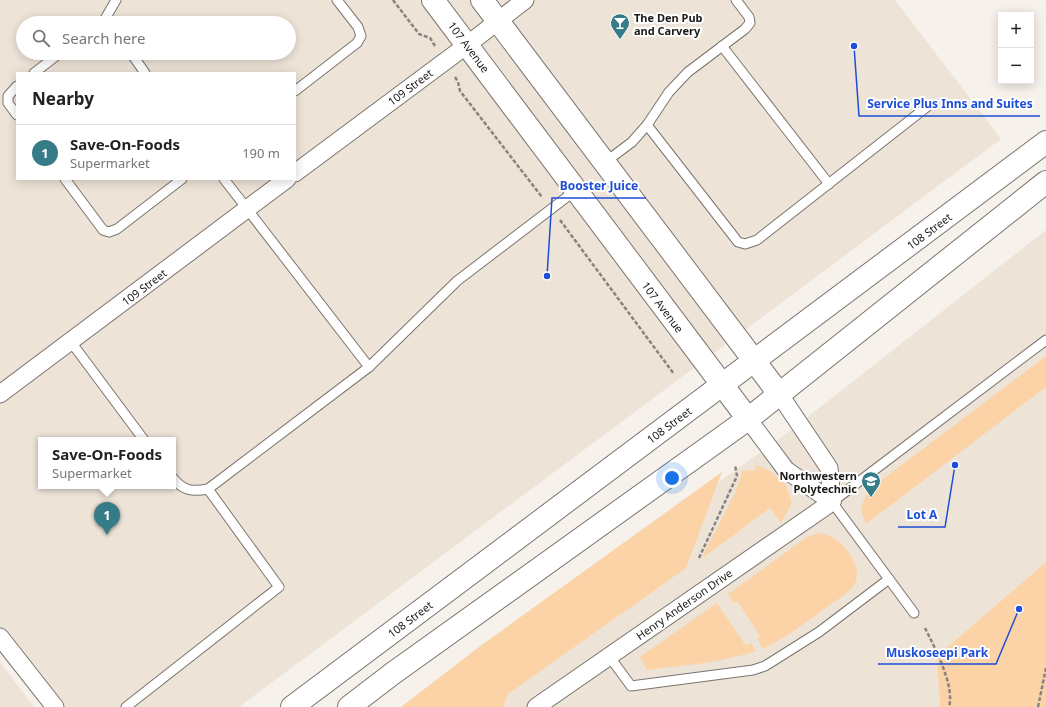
<!DOCTYPE html>
<html lang="en">
<head>
<meta charset="utf-8">
<style>
  body { margin:0; font-family:"Noto Sans",sans-serif; background:#f2f2f2; color:#222 }
  .controls { position:absolute; right:12px; top:12px; display:grid; overflow:hidden; border-radius:0px; box-shadow:0 2px 10px #0003 }
  .controls button { width:36px; height:36px; display:grid; place-items:center; padding:0; border:0; border-bottom:1px solid #e0e0e0; background:#fff; color:#222; font:20px sans-serif }
  .you { position:absolute; left:672px; top:478px; width:14px; height:14px; margin:-10px; border:3px solid #fff; border-radius:50%; background:#1a73e8; box-shadow:0 0 0 6px #1a73e833 }
  .badge { display:grid; place-items:center; width:26px; height:26px; border-radius:50%; background:#367c88; color:#fff; font-size:13px; font-weight:700 }
  .pin { position:absolute; translate:-50% -33px; filter:drop-shadow(0 1px 2px #0008) }
  .pin::after { content:''; position:absolute; top:21px; width:14px; height:12px; background:inherit; clip-path:polygon(0 0,100% 0,50% 100%) }
  .popup { position:absolute; left:38px; top:437px; width:138px; height:52px; box-sizing:border-box; display:grid; place-content:center; border-radius:0px; background:#fff; filter:drop-shadow(0 1px 3px #0005); font-size:13px; white-space:nowrap; color:#767676 }
  .popup b { font-size:15px; color:#222 }
  .popup::after { content:''; position:absolute; left:50%; top:100%; margin-left:-8px; border:8px solid transparent; border-top-color:#fff }
  .list { margin:0; padding:0; list-style:none }
  h2 { display:flex; justify-content:space-between; align-items:center; height:52px; margin:0; padding:0 16px; font-size:17px }
  h2 small { font-size:13px; font-weight:400; color:#767676 }
  .list li { display:grid; grid-template-columns:26px 1fr auto; gap:12px; align-items:center; box-sizing:border-box; height:56px; padding:0 16px; border-top:1px solid #e0e0e0 }
  .list b { display:block; font-size:15px; white-space:nowrap }
  .list p { margin:0; font-size:13px; white-space:nowrap; color:#767676 }
  .list em { font-size:13px; font-style:normal; color:#767676 }
  .icon { flex:none; width:22px; height:22px; fill:none; stroke:currentColor; stroke-width:2; stroke-linecap:round; stroke-linejoin:round }
  .map { position:relative; flex:none; width:1046px; height:707px; overflow:hidden }
  .search { position:absolute; background:#fff; box-shadow:0 2px 10px #0003; left:16px; top:16px; width:280px; height:44px; display:flex; align-items:center; gap:10px; box-sizing:border-box; padding:0 14px; border-radius:22px; color:#767676; font-size:15px }
  .panel { position:absolute; background:#fff; box-shadow:0 2px 10px #0003; left:16px; top:72px; width:280px; height:108px; border-radius:0px }
  .map>svg:first-child { display:block }
  .built { fill:#eee3d7; fill-rule:evenodd }
  .green { fill:#fbd3a7 }
  .lines { fill:none; stroke-linecap:round; stroke-linejoin:round }
  .service-casing { stroke:#7a756f; stroke-width:11 }
  .minor-casing { stroke:#7a756f; stroke-width:19 }
  .secondary-casing { stroke:#7a756f; stroke-width:24 }
  .primary-casing { stroke:#7a756f; stroke-width:24 }
  .path { stroke:#878480; stroke-width:2.5; stroke-dasharray:4 2; stroke-linecap:butt }
  .service { stroke:#fff; stroke-width:9 }
  .minor { stroke:#fff; stroke-width:17 }
  .secondary { stroke:#fff; stroke-width:22 }
  .primary { stroke:#fff; stroke-width:22 }
  .labels { text-anchor:middle; dominant-baseline:central; stroke-width:4; stroke-linejoin:round; paint-order:stroke }
  .poi-label { font-size:11px; font-weight:bold; fill:#1b1917; stroke:#fff; text-anchor:start }
  .street-label { font-size:11px; fill:#1b1917; stroke:#fff }
  .leader { fill:none; stroke:#1d4ed8; stroke-width:1.5 }
  .callout-dot { fill:#1d4ed8; stroke:#fff; stroke-width:1.5 }
  .callout-label { font-size:12px; text-anchor:middle; font-weight:bold; fill:#1d4ed8; stroke:#fff; stroke-width:4; stroke-linejoin:round; paint-order:stroke }
</style>
</head>
<body>
<div class="map">
<svg width="1046" height="707" viewBox="0 0 1046 707">
  <rect width="100%" height="100%" fill="#f6f1eb"/>
  <g class="built">
    <path d="M 0,0 L 895,0 L 1001,139 L 239,707 L 60,707 L 0,633 ZM 23,23 L 289,23 L 289,53 L 23,53 ZM 17,73 L 295,73 L 295,179 L 17,179 ZM 41,440 L 173,440 L 173,486 L 41,486 Z"/>
    <path d="M 1046,230 L 1046,562 L 937,656 L 940,707 L 412,707 L 599,568 L 786,434 Z"/>
    <path d="M 0,662 L 34,707 L 0,707 Z"/>
  </g>
  <g class="green">
    <path d="M 1046,356 L 1046,387 L 866,524 C 858,507 862,503 871,488 Z"/>
    <path d="M 756,465 L 770,471 L 786,485 L 792,503 L 781,523 L 770,508 L 704,557 L 703,555 L 735,493 L 743,470 L 754,471 Z"/>
    <path d="M 722,472 L 686,568 L 508,694 L 503,707 L 401,707 L 479,647 Z"/>
    <path d="M 818,533 C 835,536 840,541 850,554 C 855,563 860,573 855,583 C 850,593 838,599 830,605 C 808,621 787,637 763,649 L 757,638 L 760,636 L 738,602 L 734,603 L 728,594 L 807,537 Z"/>
    <path d="M 1046,562 L 1046,707 L 940,707 L 937,656 Z"/>
    <path d="M 717,603 L 746,646 L 751,643 L 756,651 C 721,663 684,665 647,670 L 640,657 Z"/>
  </g>
  <g class="lines">
    <g class="service-casing">
      <g id="service">
        <path d="M 108,23 L 105,19 L 116,0"/>
        <path d="M 722,46 L 829,184"/>
        <path d="M 131,53 L 145,73"/>
        <path d="M 34,73 L 60,53"/>
        <path d="M 17,86 L 8,96 L 8,103 L 17,115"/>
        <path d="M 295,91 L 357,43 L 361,36 L 358,27 L 337,0"/>
        <path d="M 647,125 L 738,242 L 745,244 L 757,240 L 928,106"/>
        <path d="M 604,163 L 632,142 L 647,125 L 669,92 L 688,72 L 745,29 L 750,23 L 749,17 L 736,0"/>
        <path d="M 65,179 L 103,230 L 109,232 L 117,229 L 182,179"/>
        <path d="M 224,179 L 369,367 L 457,281 L 576,190"/>
        <path d="M 71,342 L 144,440"/>
        <path d="M 173,478 C 183,491 193,492 208,489 L 369,367"/>
        <path d="M 914,613 L 832,502 L 1046,340"/>
        <path d="M 609,656 L 631,686 L 753,670 L 765,666 L 819,632 L 889,579"/>
        <path d="M 126,707 L 279,587 L 208,489"/>
      </g>
    </g>
    <g class="minor-casing">
      <g id="minor">
        <path d="M 295,173 L 467,45 L 525,0"/>
        <path d="M 0,394 L 287,179"/>
        <path d="M 780,395 L 829,468 L 832,502"/>
        <path d="M 748,419 L 786,470 L 832,502"/>
        <path d="M 0,637 L 55,707"/>
        <path d="M 536,707 L 832,502"/>
      </g>
    </g>
    <g class="secondary-casing">
      <g id="secondary">
        <path d="M 433,0 L 748,419"/>
        <path d="M 482,0 L 780,395"/>
      </g>
    </g>
    <g class="primary-casing">
      <g id="primary">
        <path d="M 292,707 L 1046,142"/>
        <path d="M 349,707 L 392,674 L 748,419 L 1046,182"/>
      </g>
    </g>
    <g class="path">
      <path d="M 393,0 L 419,34 L 430,38 L 435,46"/>
      <path d="M 455,77 L 458,82 L 460,91 L 542,197"/>
      <path d="M 560,220 L 674,374"/>
      <path d="M 699,558 L 737,476 L 735,465"/>
      <path d="M 925,628 C 935,648 955,686 949,707"/>
      <path d="M 1038,707 L 1046,668"/>
    </g>
    <use href="#service" class="service"/>
    <use href="#minor" class="minor"/>
    <use href="#secondary" class="secondary"/>
    <use href="#primary" class="primary"/>
  </g>
  <defs>
    <g id="bar-pin" transform="scale(1)"><path d="M0 17L-7.5 6A9.5 9.5 0 1 1 7.5 6Z" fill="#367c88" stroke="#fff"/><path d="M-6-5H6L.8 .8V4.5H3.5V6h-7V4.5H-.8V.8Z" fill="#fff"/></g>
    <g id="university-pin" transform="scale(1)"><path d="M0 17L-7.5 6A9.5 9.5 0 1 1 7.5 6Z" fill="#367c88" stroke="#fff"/><path d="M0-5L7-2L0 1L-7-2ZM-4 1L0 2.5L4 1V4Q0 6-4 4Z" fill="#fff"/></g>
  </defs>
  <g fill-rule="evenodd">
    <use href="#bar-pin" x="620" y="23"/>
    <use href="#university-pin" x="871" y="481"/>
  </g>
  <g class="labels">
    <g class="poi-label">
      <text x="634" y="17">The Den Pub<tspan x="634" dy="13">and Carvery</tspan></text>
      <text x="857" y="475" text-anchor="end">Northwestern<tspan x="857" dy="13">Polytechnic</tspan></text>
    </g>
    <g class="street-label">
      <text transform="translate(469 47) rotate(53)">107 Avenue</text>
      <text transform="translate(410 87) rotate(-37)">109 Street</text>
      <text transform="translate(929 231) rotate(-37)">108 Street</text>
      <text transform="translate(144 287) rotate(-37)">109 Street</text>
      <text transform="translate(663 307) rotate(53)">107 Avenue</text>
      <text transform="translate(669 425) rotate(-37)">108 Street</text>
      <text transform="translate(684 604) rotate(-35)">Henry Anderson Drive</text>
      <text transform="translate(410 619) rotate(-37)">108 Street</text>
    </g>
  </g>
  <path class="leader" d="M854 46L859 116H1040M547 276L552 198H646M955 465L945 527H898M1019 609L996 664H878"/>
  <g class="callout-dot">
    <circle cx="854" cy="46" r="4"/>
    <circle cx="547" cy="276" r="4"/>
    <circle cx="955" cy="465" r="4"/>
    <circle cx="1019" cy="609" r="4"/>
  </g>
  <g class="callout-label">
    <text x="950" y="108">Service Plus Inns and Suites</text>
    <text x="599" y="190">Booster Juice</text>
    <text x="922" y="519">Lot A</text>
    <text x="937" y="657">Muskoseepi Park</text>
  </g>
</svg>
<div class="controls">
<button>+</button>
<button>−</button>
</div>
<div class="you"></div>
<div class="pin badge" style="left:107px;top:535px">1</div>
<div class="popup"><b>Save-On-Foods</b>Supermarket</div>
<div class="search"><svg class="icon" aria-label="search" viewBox="0 0 24 24"><circle cx="10" cy="10" r="6"/><path d="M15 15l6 6"/></svg>Search here</div>
<section class="panel">
<h2>Nearby<small></small></h2>
<ul class="list">
<li><span class="badge">1</span><div><b>Save-On-Foods</b><p>Supermarket</p></div><em>190 m</em></li>
</ul>
</section>
</div>
</body>
</html>
